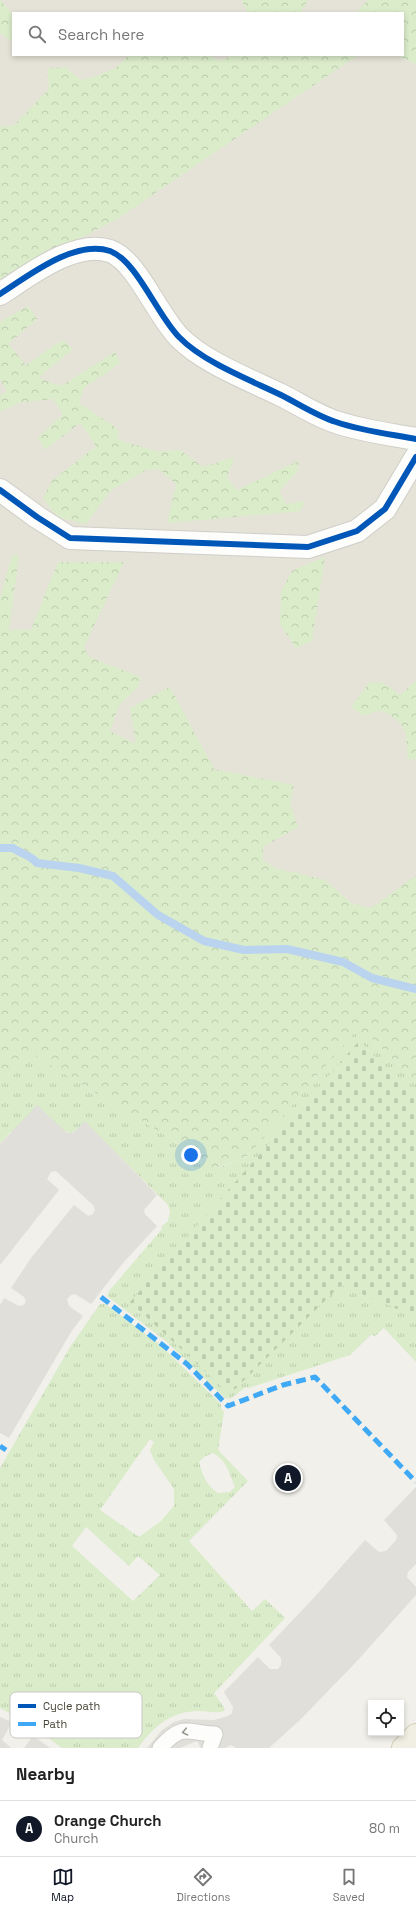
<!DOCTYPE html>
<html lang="en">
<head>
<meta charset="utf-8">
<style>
  body { margin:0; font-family:"Space Grotesk",sans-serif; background:#f2f2f2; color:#222 }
  .controls { position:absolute; right:12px; bottom:12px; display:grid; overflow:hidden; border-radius:0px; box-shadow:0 2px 6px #0003 }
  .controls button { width:36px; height:36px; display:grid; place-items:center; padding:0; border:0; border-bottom:1px solid #e0e0e0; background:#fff; color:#222; font:20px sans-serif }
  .you { position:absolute; left:191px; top:1155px; width:14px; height:14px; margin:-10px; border:3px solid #fff; border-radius:50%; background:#1a73e8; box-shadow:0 0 0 6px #1a73e833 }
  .badge { display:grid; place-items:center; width:26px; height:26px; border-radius:50%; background:#111827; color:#fff; font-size:13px; font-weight:700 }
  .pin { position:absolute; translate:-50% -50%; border:2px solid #fff; box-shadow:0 1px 4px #0006 }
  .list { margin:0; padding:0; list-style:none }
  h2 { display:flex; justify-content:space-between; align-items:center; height:52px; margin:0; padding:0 16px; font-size:17px }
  h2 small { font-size:13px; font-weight:400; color:#767676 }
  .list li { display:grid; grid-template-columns:26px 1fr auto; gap:12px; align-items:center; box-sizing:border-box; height:56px; padding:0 16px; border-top:1px solid #e0e0e0 }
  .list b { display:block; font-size:15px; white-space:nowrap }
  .list p { margin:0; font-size:13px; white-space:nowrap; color:#767676 }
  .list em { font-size:13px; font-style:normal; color:#767676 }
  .icon { flex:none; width:22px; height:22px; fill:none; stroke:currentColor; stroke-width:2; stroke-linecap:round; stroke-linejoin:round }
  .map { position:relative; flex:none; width:416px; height:1748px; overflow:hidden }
  .search { position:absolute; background:#fff; box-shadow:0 2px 6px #0003; left:12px; right:12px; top:12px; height:44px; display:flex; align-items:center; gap:10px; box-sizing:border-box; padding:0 14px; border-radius:0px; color:#767676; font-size:15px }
  .sheet { height:108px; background:#fff }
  nav { display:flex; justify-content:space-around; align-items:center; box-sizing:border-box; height:56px; border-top:1px solid #e0e0e0; background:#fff; font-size:11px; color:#767676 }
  nav a { display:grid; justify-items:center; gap:2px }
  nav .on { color:#111827 }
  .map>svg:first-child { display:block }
  .residential { fill:#e5e3d7; fill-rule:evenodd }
  .grass { fill:url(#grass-tufts); fill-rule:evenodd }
  .forest { fill:url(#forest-crowns) }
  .cemetery { fill:url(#cemetery-stones) }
  .parking { fill:#e0dfda }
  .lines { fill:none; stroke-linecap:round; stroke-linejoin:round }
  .stream { stroke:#bad3ef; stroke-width:8 }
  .lane-casing { stroke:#cfcec8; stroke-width:17 }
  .street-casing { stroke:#cfcec8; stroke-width:24 }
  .primary-casing { stroke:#d3cfb7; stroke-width:24 }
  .lane { stroke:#fdfdfc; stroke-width:15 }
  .street { stroke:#fdfdfc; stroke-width:22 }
  .primary { stroke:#f1efe4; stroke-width:22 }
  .quiet { stroke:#3fa9f5; stroke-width:5; stroke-dasharray:10 5; stroke-linecap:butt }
  .cycleway-casing { stroke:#fff; stroke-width:8 }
  .cycleway { stroke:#0057b8; stroke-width:6 }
  .oneway { stroke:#99978f }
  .key { fill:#fff; stroke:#c8c7c3; stroke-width:1 }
  .key-label { font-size:11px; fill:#474336 }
</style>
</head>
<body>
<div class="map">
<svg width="416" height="1748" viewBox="0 0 416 1748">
  <defs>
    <pattern id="grass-tufts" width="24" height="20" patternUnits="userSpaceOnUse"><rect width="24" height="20" fill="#daecca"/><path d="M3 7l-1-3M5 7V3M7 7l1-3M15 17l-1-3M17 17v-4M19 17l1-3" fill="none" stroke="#bcccae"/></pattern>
    <pattern id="forest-crowns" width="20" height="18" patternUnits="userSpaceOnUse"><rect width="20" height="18" fill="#daecca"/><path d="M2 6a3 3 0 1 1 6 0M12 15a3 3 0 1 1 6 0" fill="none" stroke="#bcccae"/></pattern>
    <pattern id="cemetery-stones" width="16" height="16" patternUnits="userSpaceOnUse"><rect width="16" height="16" fill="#daecca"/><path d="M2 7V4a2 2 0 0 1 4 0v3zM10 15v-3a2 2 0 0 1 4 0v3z" fill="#bcccae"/></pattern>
  </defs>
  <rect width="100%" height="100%" fill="#f1f0ea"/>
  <path class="residential" d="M 0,0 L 416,0 L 416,982 L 0,683 ZM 13,13 L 403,13 L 403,55 L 13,55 Z"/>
  <g class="grass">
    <path d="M 354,1033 L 370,1037 L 416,1082 L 416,1362 L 384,1328 L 375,1336 L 371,1335 L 350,1355 L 249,1388 L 246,1387 L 230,1399 L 225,1398 L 167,1342 L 107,1296 L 109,1291 L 162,1229 L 161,1227 L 168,1221 L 170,1211 L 168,1205 L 85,1122 L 71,1134 L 64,1131 L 10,1132 L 0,1144 L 0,1083 L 29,1052 L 181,1145 L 216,1169 L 249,1155 Z"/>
    <path d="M 100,1304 L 105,1304 L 158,1343 L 221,1404 L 221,1408 L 224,1412 L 218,1450 L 248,1481 L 189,1541 L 252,1611 L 265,1599 L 285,1618 L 214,1693 L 225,1709 L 224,1711 C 216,1714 207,1711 199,1711 C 171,1711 154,1726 138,1748 L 62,1748 L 28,1723 L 0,1708 L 0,1468 L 70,1347 ZM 150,1439 L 154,1442 L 150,1450 L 154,1460 L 174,1489 L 174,1506 L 161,1521 L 139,1537 L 100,1510 ZM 212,1453 C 226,1458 230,1475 235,1487 L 230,1492 L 218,1493 C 207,1486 202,1475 199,1462 L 204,1457 ZM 86,1527 L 129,1566 L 138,1556 L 160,1575 L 133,1601 L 72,1546 Z"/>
  </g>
  <g class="forest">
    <path d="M 0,0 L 13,15 L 13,42 L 0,33 Z"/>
    <path d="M 241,0 L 308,0 L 300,13 L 248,13 Z"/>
    <path d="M 368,0 L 416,0 L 416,64 L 396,55 L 403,55 L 403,13 L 356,13 Z"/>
    <path d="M 128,55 L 209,55 L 220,61 L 232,55 L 358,55 L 117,219 L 0,280 L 0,127 L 14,125 L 49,89 L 47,69 L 65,67 L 81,80 C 98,76 118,71 128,55 Z"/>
    <path d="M 28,306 L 37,319 L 8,344 L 26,365 L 62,340 L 73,349 L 38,378 L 61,386 L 115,352 L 120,363 L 84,388 L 79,403 L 118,429 L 119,440 L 159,452 L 180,450 L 203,467 L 234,457 L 227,478 L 237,490 L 298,461 L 298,471 L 279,491 L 286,504 L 305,501 L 301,511 L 167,523 L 176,484 L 159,469 L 146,470 L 110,491 L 86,524 L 57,517 L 43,498 L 52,481 L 96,446 L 80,423 L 45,450 L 38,438 L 63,414 L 53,399 L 19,403 L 0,412 L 0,396 L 7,391 L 0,380 L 0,322 Z"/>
    <path d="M 12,555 L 19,556 L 9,630 L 31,630 L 58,562 L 124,562 L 84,647 L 89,657 L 141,677 L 138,687 L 119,705 L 110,731 L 136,744 L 130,708 L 170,687 L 214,769 L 294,785 L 290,803 L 298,827 L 263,847 L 263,860 L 275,868 L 325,880 L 351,903 L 371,908 L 416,876 L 416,1082 L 370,1037 L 354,1033 L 249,1155 L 215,1169 L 181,1145 L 29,1052 L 0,1083 L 0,599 Z"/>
    <path d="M 325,557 L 312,641 L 296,648 L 280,624 L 281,592 L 292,571 Z"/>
    <path d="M 416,681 L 416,759 L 408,759 C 405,729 409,724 380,710 L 363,716 L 351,707 L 369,683 L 382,682 L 400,695 Z"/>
  </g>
  <path class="cemetery" d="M 359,1041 L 416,1096 L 416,1317 L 341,1285 L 230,1394 L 130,1302 Z"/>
  <g class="parking">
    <path d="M 37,1105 L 67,1133 L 73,1133 L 85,1121 L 157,1195 L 144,1210 L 145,1214 L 157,1226 L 123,1263 L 91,1304 L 75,1294 L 71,1295 L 67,1299 L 69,1306 L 83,1316 L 71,1332 L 9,1438 L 0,1433 L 0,1305 L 4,1298 L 19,1306 L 24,1305 L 26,1301 L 24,1297 L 11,1288 L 31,1258 L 74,1205 L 88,1216 L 93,1214 L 95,1210 L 93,1205 L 58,1173 L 56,1171 L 51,1172 L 47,1179 L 59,1190 L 0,1265 L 0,1144 Z"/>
    <path d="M 416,1487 L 416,1564 L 408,1572 L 407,1577 L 416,1587 L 416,1595 L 358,1660 L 300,1720 L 269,1748 L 236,1748 L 231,1745 L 225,1748 L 201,1748 L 197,1741 L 180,1748 L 147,1748 L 162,1730 L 174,1722 L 184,1719 L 214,1720 L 228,1716 L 232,1713 L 233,1707 L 224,1692 L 258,1657 L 270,1669 L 278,1669 L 281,1665 L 281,1658 L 269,1645 L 310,1602 L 365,1540 L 379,1552 L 386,1551 L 396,1540 L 397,1535 L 384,1520 Z"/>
    <path d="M 0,1717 L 12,1722 L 2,1740 L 11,1748 L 0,1748 Z"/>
    <path d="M 33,1736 L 46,1745 L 50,1748 L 24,1748 Z"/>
  </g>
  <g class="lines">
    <path class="stream" d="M 0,848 L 13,848 C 21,854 31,855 37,863 L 79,868 L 113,876 L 158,915 L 204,941 L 244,950 L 287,949 L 343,962 L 372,978 L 416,989"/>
    <g class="lane-casing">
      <path id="lane" d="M 160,1748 C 183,1722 187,1733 215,1734 L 210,1748"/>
    </g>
    <g class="street-casing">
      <g id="street">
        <path d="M 0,294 C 28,276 75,239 110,251 C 137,261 157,315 179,337 C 203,362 250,380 281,395 C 299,404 317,416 336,422 C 362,431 389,434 416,439"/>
        <path d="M 0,490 L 37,517 L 70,538 L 308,547 L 357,531 L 385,509 L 416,457"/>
      </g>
    </g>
    <g class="primary-casing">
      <path id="primary" d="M 403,1748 L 416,1735"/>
    </g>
    <use href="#lane" class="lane"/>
    <use href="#street" class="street"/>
    <use href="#primary" class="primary"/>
    <g class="quiet">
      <path d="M 101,1297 L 187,1364 L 228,1406 L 283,1385 L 315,1377 L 416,1482"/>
      <path d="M 0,1446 L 6,1450"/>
    </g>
    <g class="cycleway-casing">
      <g id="cycleway">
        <path d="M 0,294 C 28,276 75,239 110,251 C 137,261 157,315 179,337 C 203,362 250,380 281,395 C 299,404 317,416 336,422 C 362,431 389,434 416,439"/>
        <path d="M 0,490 L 37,517 L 70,538 L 308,547 L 357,531 L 385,509 L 416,457"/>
      </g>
    </g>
    <use href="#cycleway" class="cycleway"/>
  </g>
  <defs><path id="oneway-chevron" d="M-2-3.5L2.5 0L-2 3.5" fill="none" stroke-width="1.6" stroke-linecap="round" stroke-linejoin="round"/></defs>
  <use class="oneway" href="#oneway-chevron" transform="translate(185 1732) rotate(168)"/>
  <rect x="10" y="1692" width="132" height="46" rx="6" class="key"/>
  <rect x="18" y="1704" width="18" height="4" fill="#0057b8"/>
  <rect x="18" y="1722" width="18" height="4" fill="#3fa9f5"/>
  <g class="key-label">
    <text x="43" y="1710">Cycle path</text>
    <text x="43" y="1728">Path</text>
  </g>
</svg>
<div class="controls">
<button><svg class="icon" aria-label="locate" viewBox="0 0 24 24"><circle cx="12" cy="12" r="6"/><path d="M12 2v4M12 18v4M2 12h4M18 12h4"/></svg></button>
</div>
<div class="you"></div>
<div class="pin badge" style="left:288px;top:1478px">A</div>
<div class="search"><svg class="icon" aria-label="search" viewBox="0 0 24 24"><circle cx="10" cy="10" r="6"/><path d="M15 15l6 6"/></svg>Search here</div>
</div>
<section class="sheet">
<h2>Nearby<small></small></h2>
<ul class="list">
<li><span class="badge">A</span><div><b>Orange Church</b><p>Church</p></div><em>80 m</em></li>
</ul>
</section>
<nav>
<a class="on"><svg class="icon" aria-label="map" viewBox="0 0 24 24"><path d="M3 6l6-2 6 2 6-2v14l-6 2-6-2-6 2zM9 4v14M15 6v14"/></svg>Map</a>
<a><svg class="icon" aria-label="directions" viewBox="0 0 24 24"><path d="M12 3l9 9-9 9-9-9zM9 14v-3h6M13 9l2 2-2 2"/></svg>Directions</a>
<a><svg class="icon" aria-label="saved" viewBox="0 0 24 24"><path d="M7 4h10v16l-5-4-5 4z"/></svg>Saved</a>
</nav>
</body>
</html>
